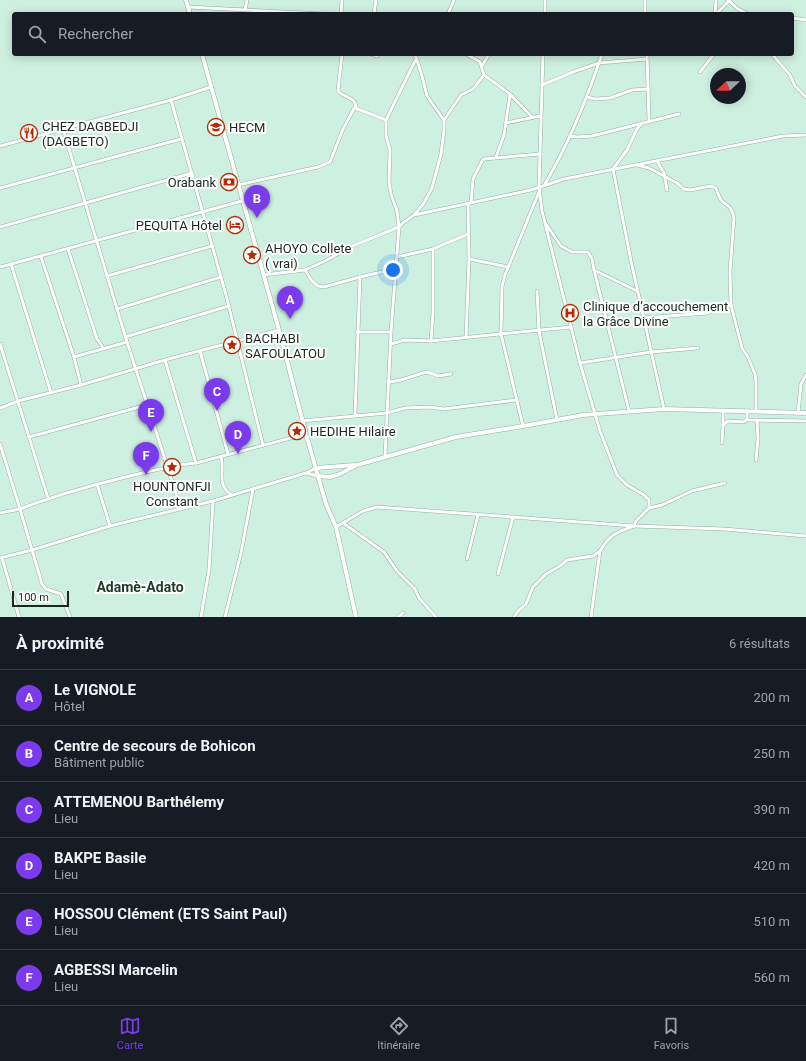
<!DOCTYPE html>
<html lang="fr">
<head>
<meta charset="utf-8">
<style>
  body { margin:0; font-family:Roboto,sans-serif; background:#242831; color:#f1f3f6 }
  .compass { position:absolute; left:710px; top:68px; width:36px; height:36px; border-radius:50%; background:#171b24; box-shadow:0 2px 10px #0003; rotate:248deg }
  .scale { position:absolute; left:12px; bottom:10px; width:57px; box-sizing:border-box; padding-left:4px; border:2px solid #1b2822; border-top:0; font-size:11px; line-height:14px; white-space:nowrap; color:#1b2822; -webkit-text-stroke:3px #fff; paint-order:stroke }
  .you { position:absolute; left:393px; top:270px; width:14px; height:14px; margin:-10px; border:3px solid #fff; border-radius:50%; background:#1a73e8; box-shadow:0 0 0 6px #1a73e833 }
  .badge { display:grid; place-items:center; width:26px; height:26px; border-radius:50%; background:#7c3aed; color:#fff; font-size:13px; font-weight:700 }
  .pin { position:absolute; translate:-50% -33px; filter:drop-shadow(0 1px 2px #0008) }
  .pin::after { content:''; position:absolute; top:21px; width:14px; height:12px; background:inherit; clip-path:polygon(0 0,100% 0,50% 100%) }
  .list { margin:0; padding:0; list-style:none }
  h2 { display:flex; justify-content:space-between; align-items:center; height:52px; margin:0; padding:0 16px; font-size:17px }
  h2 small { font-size:13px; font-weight:400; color:#9ea1a6 }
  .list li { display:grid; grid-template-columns:26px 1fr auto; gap:12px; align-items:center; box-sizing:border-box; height:56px; padding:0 16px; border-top:1px solid #363941 }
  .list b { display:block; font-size:15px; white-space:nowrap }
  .list p { margin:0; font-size:13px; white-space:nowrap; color:#9ea1a6 }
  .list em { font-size:13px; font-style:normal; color:#9ea1a6 }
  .icon { flex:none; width:22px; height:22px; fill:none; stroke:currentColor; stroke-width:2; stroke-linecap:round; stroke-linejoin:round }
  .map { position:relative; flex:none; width:806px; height:617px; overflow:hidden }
  .search { position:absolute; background:#171b24; box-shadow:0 2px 10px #0003; left:12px; right:12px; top:12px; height:44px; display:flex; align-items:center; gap:10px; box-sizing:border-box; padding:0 14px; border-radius:4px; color:#9ea1a6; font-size:15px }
  .sheet { height:388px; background:#171b24 }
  nav { display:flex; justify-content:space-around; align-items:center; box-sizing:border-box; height:56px; border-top:1px solid #363941; background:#171b24; font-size:11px; color:#9ea1a6 }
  nav a { display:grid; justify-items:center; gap:2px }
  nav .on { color:#7c3aed }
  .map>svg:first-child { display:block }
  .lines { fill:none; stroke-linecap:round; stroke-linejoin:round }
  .minor-casing { stroke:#90b0a2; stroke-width:4 }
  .tertiary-casing { stroke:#90b0a2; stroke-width:5 }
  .minor { stroke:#fff; stroke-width:3 }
  .tertiary { stroke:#fff; stroke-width:4 }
  .labels { text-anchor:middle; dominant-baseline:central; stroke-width:4; stroke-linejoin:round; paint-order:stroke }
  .poi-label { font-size:13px; fill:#1b2822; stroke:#fff; text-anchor:start }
  .neighbourhood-label { font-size:14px; font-weight:bold; fill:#1d3a2e; stroke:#fff }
</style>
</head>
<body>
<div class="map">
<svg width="806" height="617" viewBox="0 0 806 617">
  <rect width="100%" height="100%" fill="#cef0e1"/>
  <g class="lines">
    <g class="minor-casing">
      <g id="minor">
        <path d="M 645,0 L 645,14"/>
        <path d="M 728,0 L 738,9 L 748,14"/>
        <path d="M 188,7 L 324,14"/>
        <path d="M 245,10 L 247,0"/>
        <path d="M 341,14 L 342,0"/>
        <path d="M 374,14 L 376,0"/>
        <path d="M 448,14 L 454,0"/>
        <path d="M 545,14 L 545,0"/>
        <path d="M 715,14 L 716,0"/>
        <path d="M 716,14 L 730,0"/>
        <path d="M 792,18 L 806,20"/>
        <path d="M 371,54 L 377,56"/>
        <path d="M 415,54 L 422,76 L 427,96 L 444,120 L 444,130 L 441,154 L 432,188 L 424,203 L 415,214"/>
        <path d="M 543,54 L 539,187 L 542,211 L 580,363 L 600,431 L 617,475 L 627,485 L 644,495 L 649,500 L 649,508"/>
        <path d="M 647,54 L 649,121"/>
        <path d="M 772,54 L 790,75 L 795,86 L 806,97"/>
        <path d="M 482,66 L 489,54"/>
        <path d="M 700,72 L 714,54"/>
        <path d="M 484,75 L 510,94 L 532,117"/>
        <path d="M 542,85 L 573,72 L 599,63 L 647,59"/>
        <path d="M 587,97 L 595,99 L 610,98 L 632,90 L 649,89"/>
        <path d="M 171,100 L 226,295 L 263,445"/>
        <path d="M 355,108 L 386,120"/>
        <path d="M 444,120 L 461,95 L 473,89 L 484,75 L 480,62 L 466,54"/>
        <path d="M 506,123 L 540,116"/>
        <path d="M 642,123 L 637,129 L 627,150 L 613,169 L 631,261 L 664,409"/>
        <path d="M 63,129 L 127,342 L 181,509"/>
        <path d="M 570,136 L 577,137 L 592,136 L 679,114"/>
        <path d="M 0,146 L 171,100 L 211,87"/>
        <path d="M 496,157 L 504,135 L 510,95"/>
        <path d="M 657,161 L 664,173 L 667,190"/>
        <path d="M 637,165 L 649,168 L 677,183 L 684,189 L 690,190 L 711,186 L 716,188 C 717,192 719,196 721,200 C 729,208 731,205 734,218 L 730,271 L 731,305 L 742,348 L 748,357 L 755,374 L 756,382 L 756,411"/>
        <path d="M 545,184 C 569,143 587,99 602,54"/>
        <path d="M 238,185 L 318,167 L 330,162 L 343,129 L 356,105 C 354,97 343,97 338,91 L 342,54"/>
        <path d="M 0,188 L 181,139"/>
        <path d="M 471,203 L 473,179 L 482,161 L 484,159 L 540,154"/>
        <path d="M 546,224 L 561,246 L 572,252 L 588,252 L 592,259 L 594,270 L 637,291"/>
        <path d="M 0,227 L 192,173"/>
        <path d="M 68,249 L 97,339 L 104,349"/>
        <path d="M 41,257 L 74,357 L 81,385"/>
        <path d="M 397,257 L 433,249 L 468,234"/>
        <path d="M 469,259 L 508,267"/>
        <path d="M 11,264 L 51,393"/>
        <path d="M 0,267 L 242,201"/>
        <path d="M 305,270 L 312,281 L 318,286 L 324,287 L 360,277 L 395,269"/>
        <path d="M 594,270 L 629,411"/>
        <path d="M 263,275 L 305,270 L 325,261 L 350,247 L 399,227 L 404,222 L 414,215 L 531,190 L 564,179 L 783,136 L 806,135"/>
        <path d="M 107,276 L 212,246"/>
        <path d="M 537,291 L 539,331 L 557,420"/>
        <path d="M 117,309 L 221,277"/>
        <path d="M 643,318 L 708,313 L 718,307 L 731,305"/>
        <path d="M 279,330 L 165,360 L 196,463 L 306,434"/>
        <path d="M 357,332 L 391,332"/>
        <path d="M 125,337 L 229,306"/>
        <path d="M 466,338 L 469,259 L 468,203"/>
        <path d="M 431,341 L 433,313 L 433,249"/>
        <path d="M 0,344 L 48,498"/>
        <path d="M 391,344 L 405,340 L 431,341 L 571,327"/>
        <path d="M 200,351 L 228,454"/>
        <path d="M 74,357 L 127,342"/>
        <path d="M 580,363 L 651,352 L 698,348"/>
        <path d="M 389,382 L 401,380 L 423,373 L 428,372 L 438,376 L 451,374"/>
        <path d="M 0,408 L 18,401 L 81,385 L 165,360"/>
        <path d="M 723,411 L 723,425"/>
        <path d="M 747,411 L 747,418 L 748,420 L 806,421"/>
        <path d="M 798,413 L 801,384 L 806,375"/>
        <path d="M 355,415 L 360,277"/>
        <path d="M 302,421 L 387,413 L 405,408 L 430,407 L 444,409 L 517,400"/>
        <path d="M 523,426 L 501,334 L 502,286 L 505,275 L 539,192"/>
        <path d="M 29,437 L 147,405"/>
        <path d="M 722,443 L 723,425 L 728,421 L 744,422 L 747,419"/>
        <path d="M 0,444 L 20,509 L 0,513"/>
        <path d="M 221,456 C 225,472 216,483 231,495"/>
        <path d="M 385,456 L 391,332 L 399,227 L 397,211 L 391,194 L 389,182 L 390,150 L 386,136 L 386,120 L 416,59"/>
        <path d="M 756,460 L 758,439 L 757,420"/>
        <path d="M 306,473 L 318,476"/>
        <path d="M 97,484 L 110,526"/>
        <path d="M 343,523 L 384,552 L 397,571 L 415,589 L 419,598 L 436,617"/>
        <path d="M 336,527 L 363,511 L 377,507 L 634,526 L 724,529 L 806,536"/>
        <path d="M 0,558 L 32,550 L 110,526 L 213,501 L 306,473 L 316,468"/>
        <path d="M 2,558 L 19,617"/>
        <path d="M 467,559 L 478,515"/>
        <path d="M 498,574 L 513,517"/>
        <path d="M 70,617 L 61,594 L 46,589 L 42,584 L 20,509 C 51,497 82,488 114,480 C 142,473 167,466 196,463"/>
        <path d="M 201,617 L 209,570 L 213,501"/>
        <path d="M 225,617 L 241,553 L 253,489"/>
        <path d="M 398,617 L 403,613"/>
        <path d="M 514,617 L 518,611 L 526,604 L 533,587 L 546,574 L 560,566 L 567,560 L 593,556 L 600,551"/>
        <path d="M 591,617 L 600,551 C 609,535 617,532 634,526 L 636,521 L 649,508 L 662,505 L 692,491 L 725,483"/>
      </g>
    </g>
    <g class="tertiary-casing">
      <g id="tertiary">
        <path d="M 186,0 L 190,14"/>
        <path d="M 202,54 L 279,330 L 306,434 L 326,504 L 336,527 L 356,617"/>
        <path d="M 316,468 L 355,465"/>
        <path d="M 318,476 L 330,477 L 340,474 L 357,465 L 456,437 L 529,425 L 583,415 L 664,409 L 806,413"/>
      </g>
    </g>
    <use href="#minor" class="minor"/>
    <use href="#tertiary" class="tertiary"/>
  </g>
  <defs>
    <g id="university-ring" transform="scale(0.9)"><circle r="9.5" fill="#fff" stroke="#b52b02" stroke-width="1.5"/><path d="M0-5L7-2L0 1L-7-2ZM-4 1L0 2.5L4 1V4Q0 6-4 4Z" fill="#b52b02"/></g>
    <g id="restaurant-ring" transform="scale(0.9)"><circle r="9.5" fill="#fff" stroke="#b52b02" stroke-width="1.5"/><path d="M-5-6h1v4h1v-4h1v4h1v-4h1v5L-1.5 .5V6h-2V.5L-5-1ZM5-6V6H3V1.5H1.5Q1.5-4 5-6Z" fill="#b52b02"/></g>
    <g id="bank-ring" transform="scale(0.9)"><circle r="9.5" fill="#fff" stroke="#b52b02" stroke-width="1.5"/><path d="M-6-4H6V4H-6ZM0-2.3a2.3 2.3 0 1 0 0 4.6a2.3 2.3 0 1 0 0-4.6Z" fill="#b52b02"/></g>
    <g id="hotel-ring" transform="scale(0.9)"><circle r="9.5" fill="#fff" stroke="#b52b02" stroke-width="1.5"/><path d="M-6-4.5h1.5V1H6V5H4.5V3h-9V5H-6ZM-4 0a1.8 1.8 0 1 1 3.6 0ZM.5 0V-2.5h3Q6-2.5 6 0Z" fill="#b52b02"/></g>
    <g id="sight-ring" transform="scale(0.9)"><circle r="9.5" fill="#fff" stroke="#b52b02" stroke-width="1.5"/><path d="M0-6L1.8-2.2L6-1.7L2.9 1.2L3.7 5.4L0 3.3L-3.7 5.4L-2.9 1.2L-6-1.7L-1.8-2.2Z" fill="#b52b02"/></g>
    <g id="hospital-ring" transform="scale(0.9)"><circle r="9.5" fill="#fff" stroke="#b52b02" stroke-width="1.5"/><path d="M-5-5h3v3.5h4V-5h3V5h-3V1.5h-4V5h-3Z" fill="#b52b02"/></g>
  </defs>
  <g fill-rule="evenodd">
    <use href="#university-ring" x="216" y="127"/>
    <use href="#restaurant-ring" x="29" y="133"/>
    <use href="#bank-ring" x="229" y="182"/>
    <use href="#hotel-ring" x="235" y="225"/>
    <use href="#sight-ring" x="252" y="255"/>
    <use href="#hospital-ring" x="570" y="313"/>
    <use href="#sight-ring" x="232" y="345"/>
    <use href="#sight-ring" x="297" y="431"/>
    <use href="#sight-ring" x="172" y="467"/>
  </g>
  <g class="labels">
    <g class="poi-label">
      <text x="42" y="126">CHEZ DAGBEDJI<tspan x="42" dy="15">(DAGBETO)</tspan></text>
      <text x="229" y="127">HECM</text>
      <text x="216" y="182" text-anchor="end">Orabank</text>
      <text x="222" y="225" text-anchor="end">PEQUITA Hôtel</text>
      <text x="265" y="248">AHOYO Collete<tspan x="265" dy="15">( vrai)</tspan></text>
      <text x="583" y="306">Clinique d’accouchement<tspan x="583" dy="15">la Grâce Divine</tspan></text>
      <text x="245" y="338">BACHABI<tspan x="245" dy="15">SAFOULATOU</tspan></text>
      <text x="310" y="431">HEDIHE Hilaire</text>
      <text x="172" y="486" text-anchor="middle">HOUNTONFJI<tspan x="172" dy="15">Constant</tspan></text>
    </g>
    <g class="neighbourhood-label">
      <text x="140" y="587">Adamè-Adato</text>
    </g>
  </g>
</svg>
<svg class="compass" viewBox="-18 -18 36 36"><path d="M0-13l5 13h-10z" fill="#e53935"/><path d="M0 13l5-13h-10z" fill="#9ea1a6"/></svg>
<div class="scale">100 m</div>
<div class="you"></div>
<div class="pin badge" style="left:290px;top:319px">A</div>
<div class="pin badge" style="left:257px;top:218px">B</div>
<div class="pin badge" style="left:217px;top:411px">C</div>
<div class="pin badge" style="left:238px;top:454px">D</div>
<div class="pin badge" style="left:151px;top:432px">E</div>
<div class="pin badge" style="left:146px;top:475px">F</div>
<div class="search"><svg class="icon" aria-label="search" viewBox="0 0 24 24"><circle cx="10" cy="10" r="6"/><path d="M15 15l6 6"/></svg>Rechercher</div>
</div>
<section class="sheet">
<h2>À proximité<small>6 résultats</small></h2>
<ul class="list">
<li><span class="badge">A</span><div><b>Le VIGNOLE</b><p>Hôtel</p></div><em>200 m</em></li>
<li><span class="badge">B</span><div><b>Centre de secours de Bohicon</b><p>Bâtiment public</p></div><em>250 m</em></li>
<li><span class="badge">C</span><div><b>ATTEMENOU Barthélemy</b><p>Lieu</p></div><em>390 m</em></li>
<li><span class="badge">D</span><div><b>BAKPE Basile</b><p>Lieu</p></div><em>420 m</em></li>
<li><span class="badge">E</span><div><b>HOSSOU Clément (ETS Saint Paul)</b><p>Lieu</p></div><em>510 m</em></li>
<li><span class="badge">F</span><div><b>AGBESSI Marcelin</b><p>Lieu</p></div><em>560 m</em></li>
</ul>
</section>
<nav>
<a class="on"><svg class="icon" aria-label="map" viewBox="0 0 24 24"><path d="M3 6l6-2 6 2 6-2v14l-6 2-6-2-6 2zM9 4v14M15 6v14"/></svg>Carte</a>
<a><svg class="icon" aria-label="directions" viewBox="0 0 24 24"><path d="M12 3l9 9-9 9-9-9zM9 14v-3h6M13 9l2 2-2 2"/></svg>Itinéraire</a>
<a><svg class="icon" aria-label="saved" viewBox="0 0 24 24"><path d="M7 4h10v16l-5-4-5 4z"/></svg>Favoris</a>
</nav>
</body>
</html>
